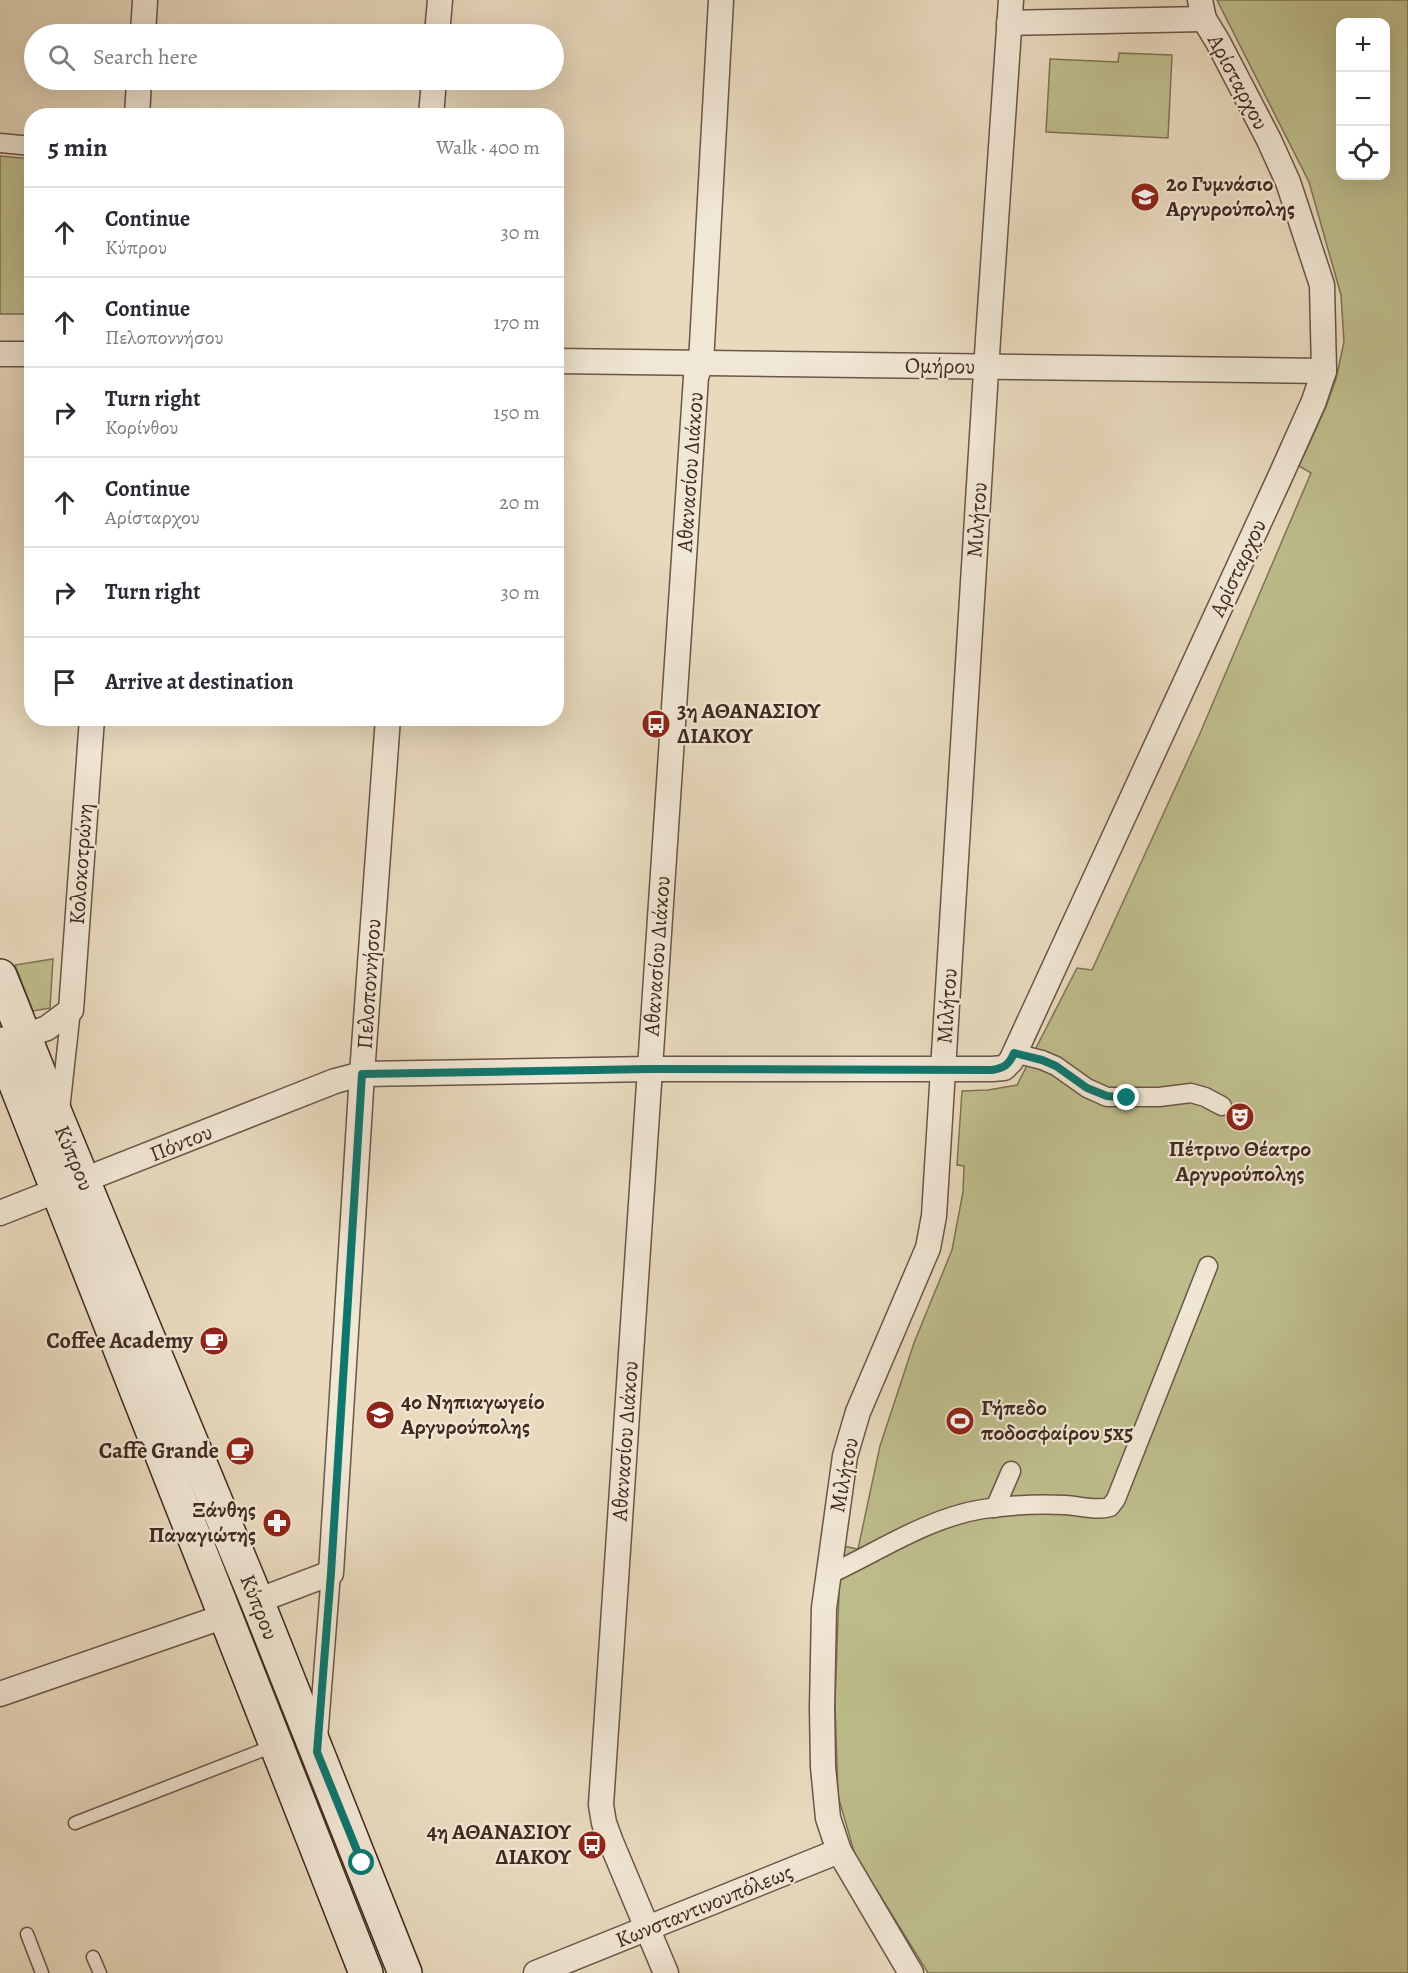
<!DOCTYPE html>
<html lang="en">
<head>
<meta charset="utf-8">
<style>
  body { margin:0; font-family:Alegreya,serif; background:#f7f7f7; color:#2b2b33 }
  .controls { position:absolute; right:18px; top:18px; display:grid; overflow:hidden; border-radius:12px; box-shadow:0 6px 24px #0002 }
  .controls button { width:54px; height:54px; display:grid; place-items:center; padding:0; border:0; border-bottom:2px solid #e1e1e2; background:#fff; color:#2b2b33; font:30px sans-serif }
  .stop { position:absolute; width:18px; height:18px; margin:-14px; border:4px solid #0f766e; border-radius:50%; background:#fff }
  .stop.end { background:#0f766e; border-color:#fff; box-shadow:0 2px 6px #0008 }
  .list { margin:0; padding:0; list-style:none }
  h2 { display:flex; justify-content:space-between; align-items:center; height:78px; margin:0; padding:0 24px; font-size:26px }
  h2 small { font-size:20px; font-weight:400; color:#7c7c81 }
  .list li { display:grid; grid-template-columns:39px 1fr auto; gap:18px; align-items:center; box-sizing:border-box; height:90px; padding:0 24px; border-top:2px solid #e1e1e2 }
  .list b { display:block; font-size:22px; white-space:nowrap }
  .list p { margin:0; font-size:20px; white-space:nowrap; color:#7c7c81 }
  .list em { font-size:20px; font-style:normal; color:#7c7c81 }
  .icon { flex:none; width:33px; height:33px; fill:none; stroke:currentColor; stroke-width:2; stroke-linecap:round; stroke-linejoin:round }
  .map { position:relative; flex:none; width:1408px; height:1973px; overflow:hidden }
  .search { position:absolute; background:#fff; box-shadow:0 6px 24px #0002; left:24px; top:24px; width:540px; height:66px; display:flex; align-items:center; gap:15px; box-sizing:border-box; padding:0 21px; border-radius:33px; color:#7c7c81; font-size:22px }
  .panel { position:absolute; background:#fff; box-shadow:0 6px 24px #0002; left:24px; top:108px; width:540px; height:618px; border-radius:24px }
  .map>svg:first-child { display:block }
  .green { fill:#bebd8c; stroke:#7f7356; stroke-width:1.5; fill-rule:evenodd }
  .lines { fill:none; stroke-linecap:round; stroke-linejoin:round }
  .service-casing { stroke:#6a5547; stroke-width:15 }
  .pedestrian-casing { stroke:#6a5547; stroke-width:21 }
  .minor-casing { stroke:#6a5547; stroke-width:27 }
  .secondary-casing { stroke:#40291f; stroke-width:36 }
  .service { stroke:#f1e7d5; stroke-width:12 }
  .pedestrian { stroke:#f1e7d5; stroke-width:18 }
  .minor { stroke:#f1e7d5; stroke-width:24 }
  .secondary { stroke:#f1e7d5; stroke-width:33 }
  .route { stroke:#0f766e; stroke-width:8 }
  .labels { text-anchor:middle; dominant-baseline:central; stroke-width:4.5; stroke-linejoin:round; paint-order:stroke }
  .street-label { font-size:22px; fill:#40291f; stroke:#f1e7d5 }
  .poi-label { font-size:22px; font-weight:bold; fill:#40291f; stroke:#f1e7d5; text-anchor:start }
</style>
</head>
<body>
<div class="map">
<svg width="1408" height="1973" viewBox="0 0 1408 1973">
  <rect width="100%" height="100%" fill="#e9dabe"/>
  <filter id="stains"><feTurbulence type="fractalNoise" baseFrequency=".00333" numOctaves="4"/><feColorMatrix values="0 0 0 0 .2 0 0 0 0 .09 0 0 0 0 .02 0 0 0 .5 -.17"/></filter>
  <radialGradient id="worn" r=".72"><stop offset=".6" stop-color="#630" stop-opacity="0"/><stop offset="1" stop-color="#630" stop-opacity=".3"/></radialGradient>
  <g class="green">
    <path d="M 1217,0 L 1408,0 L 1408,1973 L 928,1973 L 855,1855 L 838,1796 L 835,1702 L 839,1592 L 843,1546 L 858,1549 L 880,1446 L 914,1343 L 952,1250 L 963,1192 L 964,1166 L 957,1165 L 962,1091 L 988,1090 L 1017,1085 L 1077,968 L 1092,970 L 1198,738 L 1311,473 L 1299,466 L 1325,409 L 1336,379 L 1344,342 L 1341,295 L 1309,182 ZM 1340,22 L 1386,22 L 1386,176 L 1340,176 Z"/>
    <path d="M 1119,53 L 1172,55 L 1168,138 L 1046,132 L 1050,59 L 1118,62 Z"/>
    <path d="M 0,156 L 31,159 L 31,314 L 0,314 Z"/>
    <path d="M 53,959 L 50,1008 L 33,1011 L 15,965 Z"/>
  </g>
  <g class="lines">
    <g class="service-casing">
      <g id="service">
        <path d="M 75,1823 L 276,1745"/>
        <path d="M 27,1934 L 42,1973"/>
        <path d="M 93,1957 L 100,1973"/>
      </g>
    </g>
    <g class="pedestrian-casing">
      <g id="pedestrian">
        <path d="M 0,143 L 32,146"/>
        <path d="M 1014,1053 L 1042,1060 L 1056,1066 L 1087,1088 L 1107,1097 L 1159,1097 L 1191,1093 L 1205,1097 L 1222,1106"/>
        <path d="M 60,1110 L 71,1010"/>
        <path d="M 995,1508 L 1011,1471"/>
        <path d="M 828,1575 C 878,1552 927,1518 983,1509 C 1009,1505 1038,1504 1065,1505 C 1080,1506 1096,1511 1110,1507 L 1116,1499 L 1208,1266"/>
        <path d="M 318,1739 L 331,1573"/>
      </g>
    </g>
    <g class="minor-casing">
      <g id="minor">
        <path d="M 1009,23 L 1204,19"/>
        <path d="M 143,34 L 145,0"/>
        <path d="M 437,34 L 440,0"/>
        <path d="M 137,116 L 139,80"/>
        <path d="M 431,116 L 434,80"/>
        <path d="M 0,354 L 32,354"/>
        <path d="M 556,361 L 1324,371"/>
        <path d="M 25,1036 L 47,1028 L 71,1010 L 92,718"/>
        <path d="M 0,1213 L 335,1081 L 362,1074 L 650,1069 L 992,1069 L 1004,1068 L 1011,1061 L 1280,477 L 1314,401 L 1324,371 L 1322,285 L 1288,182 L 1269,140 L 1218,42 L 1204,19 L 1200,0"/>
        <path d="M 257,1601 L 331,1573 L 362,1074 L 388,718"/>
        <path d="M 0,1694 L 225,1616"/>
        <path d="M 536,1973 L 839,1851"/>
        <path d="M 666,1973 L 611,1842 L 604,1823 L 601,1805 L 696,377 L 701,363 L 721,0"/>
        <path d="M 911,1973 L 839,1851 L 828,1818 L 823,1767 L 822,1708 L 824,1608 L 845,1456 L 858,1412 L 928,1248 L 934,1216 L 988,339 L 1011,0"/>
      </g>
    </g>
    <g class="secondary-casing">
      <g id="secondary">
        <path d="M 0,976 L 58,1120 L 257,1601 L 405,1973"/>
        <path d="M 0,1044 L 366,1973"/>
      </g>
    </g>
    <use href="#service" class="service"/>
    <use href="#pedestrian" class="pedestrian"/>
    <use href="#minor" class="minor"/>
    <use href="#secondary" class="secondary"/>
  </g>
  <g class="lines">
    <path class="route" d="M 362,1863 L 317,1752 L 331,1573 L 362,1074 L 650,1069 L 992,1070 C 1004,1068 1009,1065 1014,1053 L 1042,1060 L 1056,1066 L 1087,1088 L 1107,1096 L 1127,1098"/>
  </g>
  <defs>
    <g id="school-disc" transform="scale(1.5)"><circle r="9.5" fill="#8f2418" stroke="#f1e7d5"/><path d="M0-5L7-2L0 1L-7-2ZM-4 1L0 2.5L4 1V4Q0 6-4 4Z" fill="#fff"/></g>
    <g id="bus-disc" transform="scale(1.5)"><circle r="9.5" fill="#8f2418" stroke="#f1e7d5"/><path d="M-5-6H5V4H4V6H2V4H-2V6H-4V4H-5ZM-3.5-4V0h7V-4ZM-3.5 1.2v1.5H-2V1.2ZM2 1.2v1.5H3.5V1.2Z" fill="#fff"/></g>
    <g id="theatre-disc" transform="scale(1.5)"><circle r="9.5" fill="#8f2418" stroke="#f1e7d5"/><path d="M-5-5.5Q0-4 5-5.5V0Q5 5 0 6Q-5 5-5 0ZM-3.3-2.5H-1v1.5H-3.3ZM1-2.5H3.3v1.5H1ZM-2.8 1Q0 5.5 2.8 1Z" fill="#fff"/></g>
    <g id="cafe-disc" transform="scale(1.5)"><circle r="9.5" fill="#8f2418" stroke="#f1e7d5"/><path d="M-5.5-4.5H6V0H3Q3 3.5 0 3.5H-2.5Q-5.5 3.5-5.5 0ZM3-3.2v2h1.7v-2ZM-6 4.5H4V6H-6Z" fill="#fff"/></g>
    <g id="stadium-disc" transform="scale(1.5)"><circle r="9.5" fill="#8f2418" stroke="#f1e7d5"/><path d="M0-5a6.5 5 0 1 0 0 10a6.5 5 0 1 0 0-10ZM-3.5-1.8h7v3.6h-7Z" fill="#fff"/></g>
    <g id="pharmacy-disc" transform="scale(1.5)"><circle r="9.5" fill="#8f2418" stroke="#f1e7d5"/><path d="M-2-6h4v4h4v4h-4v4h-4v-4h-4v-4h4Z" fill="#fff"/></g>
  </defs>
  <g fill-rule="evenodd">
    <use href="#school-disc" x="1145" y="197"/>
    <use href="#bus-disc" x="656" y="724"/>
    <use href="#theatre-disc" x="1240" y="1117"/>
    <use href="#cafe-disc" x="214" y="1341"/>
    <use href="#school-disc" x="380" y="1415"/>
    <use href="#stadium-disc" x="960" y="1421"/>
    <use href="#cafe-disc" x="240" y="1451"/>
    <use href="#pharmacy-disc" x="277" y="1523"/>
    <use href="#bus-disc" x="592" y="1845"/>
  </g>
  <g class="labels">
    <g class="street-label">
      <text transform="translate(1238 82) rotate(62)">Αρίσταρχου</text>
      <text transform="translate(940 366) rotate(1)">Ομήρου</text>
      <text transform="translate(690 472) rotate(-86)">Αθανασίου Διάκου</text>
      <text transform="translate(977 520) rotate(-86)">Μιλήτου</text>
      <text transform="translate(1238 568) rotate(-65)">Αρίσταρχου</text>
      <text transform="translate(81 864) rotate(-86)">Κολοκοτρώνη</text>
      <text transform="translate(657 956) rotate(-86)">Αθανασίου Διάκου</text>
      <text transform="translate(369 984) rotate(-86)">Πελοποννήσου</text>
      <text transform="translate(947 1006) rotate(-86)">Μιλήτου</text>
      <text transform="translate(181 1143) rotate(-22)">Πόντου</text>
      <text transform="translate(74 1158) rotate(67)">Κύπρου</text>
      <text transform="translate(625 1441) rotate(-86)">Αθανασίου Διάκου</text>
      <text transform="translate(844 1475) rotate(-79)">Μιλήτου</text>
      <text transform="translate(259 1607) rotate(68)">Κύπρου</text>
      <text transform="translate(704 1906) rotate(-22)">Κωνσταντινουπόλεως</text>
    </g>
    <g class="poi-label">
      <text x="1166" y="184">2ο Γυμνάσιο<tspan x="1166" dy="25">Αργυρούπολης</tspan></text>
      <text x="677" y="711">3η ΑΘΑΝΑΣΙΟΥ<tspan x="677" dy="25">ΔΙΑΚΟΥ</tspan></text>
      <text x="1240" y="1149" text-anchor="middle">Πέτρινο Θέατρο<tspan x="1240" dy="25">Αργυρούπολης</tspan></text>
      <text x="193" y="1341" text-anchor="end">Coffee Academy</text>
      <text x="401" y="1402">4ο Νηπιαγωγείο<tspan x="401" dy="25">Αργυρούπολης</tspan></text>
      <text x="981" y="1408">Γήπεδο<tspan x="981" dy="25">ποδοσφαίρου 5x5</tspan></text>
      <text x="219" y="1451" text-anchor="end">Caffè Grande</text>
      <text x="256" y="1510" text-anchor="end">Ξάνθης<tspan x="256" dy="25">Παναγιώτης</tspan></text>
      <text x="571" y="1832" text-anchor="end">4η ΑΘΑΝΑΣΙΟΥ<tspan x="571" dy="25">ΔΙΑΚΟΥ</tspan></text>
    </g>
  </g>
  <rect width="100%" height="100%" filter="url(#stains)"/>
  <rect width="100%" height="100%" fill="url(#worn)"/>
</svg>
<div class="controls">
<button>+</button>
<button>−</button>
<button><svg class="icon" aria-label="locate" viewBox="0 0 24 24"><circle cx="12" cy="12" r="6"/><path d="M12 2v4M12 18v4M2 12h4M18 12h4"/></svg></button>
</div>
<div class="stop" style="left:362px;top:1863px"></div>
<div class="stop end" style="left:1127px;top:1098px"></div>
<div class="search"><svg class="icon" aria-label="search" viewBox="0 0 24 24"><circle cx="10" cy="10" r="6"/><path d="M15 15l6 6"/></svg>Search here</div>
<section class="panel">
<h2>5 min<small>Walk · 400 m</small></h2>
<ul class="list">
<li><svg class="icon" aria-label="ahead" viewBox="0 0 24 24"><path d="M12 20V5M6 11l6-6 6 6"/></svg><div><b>Continue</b><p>Κύπρου</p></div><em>30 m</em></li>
<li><svg class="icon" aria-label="ahead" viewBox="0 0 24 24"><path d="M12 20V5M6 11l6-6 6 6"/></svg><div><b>Continue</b><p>Πελοποννήσου</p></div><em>170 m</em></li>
<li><svg class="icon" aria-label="right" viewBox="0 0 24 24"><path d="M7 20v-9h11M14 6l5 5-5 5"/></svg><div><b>Turn right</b><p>Κορίνθου</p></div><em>150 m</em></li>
<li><svg class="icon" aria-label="ahead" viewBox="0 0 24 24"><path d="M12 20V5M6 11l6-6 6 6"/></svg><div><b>Continue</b><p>Αρίσταρχου</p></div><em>20 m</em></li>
<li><svg class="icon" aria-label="right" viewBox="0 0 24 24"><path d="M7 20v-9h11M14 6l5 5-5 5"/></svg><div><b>Turn right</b></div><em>30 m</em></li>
<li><svg class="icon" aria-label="arrive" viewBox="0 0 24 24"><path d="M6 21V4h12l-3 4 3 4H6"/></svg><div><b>Arrive at destination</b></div></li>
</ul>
</section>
</div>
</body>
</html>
